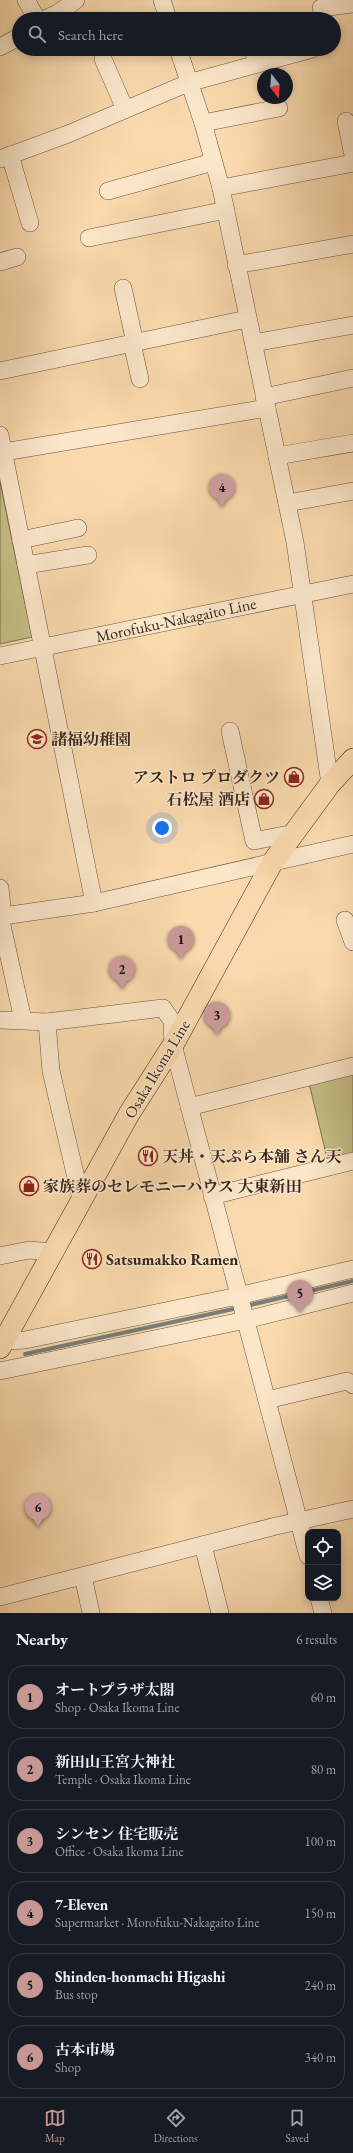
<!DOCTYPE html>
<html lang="en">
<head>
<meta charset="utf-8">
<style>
  body { margin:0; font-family:"EB Garamond","Noto Serif JP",serif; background:#242831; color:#f1f3f6 }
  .controls { position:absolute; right:12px; bottom:12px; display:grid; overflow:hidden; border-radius:8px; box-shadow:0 2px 10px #0003 }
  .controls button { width:36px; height:36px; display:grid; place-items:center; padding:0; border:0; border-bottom:1px solid #363941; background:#171b24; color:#f1f3f6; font:20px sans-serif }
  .compass { position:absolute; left:257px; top:68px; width:36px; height:36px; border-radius:50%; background:#171b24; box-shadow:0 2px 10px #0003; rotate:163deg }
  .you { position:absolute; left:162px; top:828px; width:14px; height:14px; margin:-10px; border:3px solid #fff; border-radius:50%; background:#1a73e8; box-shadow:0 0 0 6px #1a73e833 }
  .badge { display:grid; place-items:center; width:26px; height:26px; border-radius:50%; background:#c59692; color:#111; font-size:13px; font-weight:700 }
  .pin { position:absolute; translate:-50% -33px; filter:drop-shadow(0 1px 2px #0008) }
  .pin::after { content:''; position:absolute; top:21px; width:14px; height:12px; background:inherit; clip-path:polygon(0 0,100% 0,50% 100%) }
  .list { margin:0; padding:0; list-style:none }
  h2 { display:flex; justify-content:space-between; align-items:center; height:52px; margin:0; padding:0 16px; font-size:17px }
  h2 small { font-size:13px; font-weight:400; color:#9ea1a6 }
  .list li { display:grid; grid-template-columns:26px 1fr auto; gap:12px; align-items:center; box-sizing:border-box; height:64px; margin:0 8px 8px; padding:0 8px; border:1px solid #363941; border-radius:16px }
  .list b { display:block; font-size:15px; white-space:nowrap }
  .list p { margin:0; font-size:13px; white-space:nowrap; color:#9ea1a6 }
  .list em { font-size:13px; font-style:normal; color:#9ea1a6 }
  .icon { flex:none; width:22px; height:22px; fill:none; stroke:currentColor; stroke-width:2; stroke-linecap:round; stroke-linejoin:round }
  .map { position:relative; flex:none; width:353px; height:1613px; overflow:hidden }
  .search { position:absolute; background:#171b24; box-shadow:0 2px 10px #0003; left:12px; right:12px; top:12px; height:44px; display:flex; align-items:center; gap:10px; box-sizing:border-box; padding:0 14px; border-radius:22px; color:#9ea1a6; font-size:15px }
  .sheet { height:484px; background:#171b24 }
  nav { display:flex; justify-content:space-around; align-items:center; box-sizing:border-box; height:56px; border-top:1px solid #363941; background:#171b24; font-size:11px; color:#9ea1a6 }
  nav a { display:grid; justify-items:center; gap:2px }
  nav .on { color:#c59692 }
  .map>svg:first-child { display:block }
  .green { fill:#c5bd85; stroke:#7e7251 }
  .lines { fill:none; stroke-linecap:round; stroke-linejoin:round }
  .stream { stroke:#787e79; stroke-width:4 }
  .minor-casing { stroke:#675441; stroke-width:18 }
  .major-casing { stroke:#36281d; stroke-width:22 }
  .minor { stroke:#fbe6ca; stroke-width:17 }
  .major { stroke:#f9d9ad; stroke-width:21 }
  .labels { text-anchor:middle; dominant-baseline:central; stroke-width:3; stroke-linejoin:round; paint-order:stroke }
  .street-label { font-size:16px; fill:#36281d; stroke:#fbe6ca }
  .poi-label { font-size:16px; font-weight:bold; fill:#36281d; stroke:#fbe6ca; text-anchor:start }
</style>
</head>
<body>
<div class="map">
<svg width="353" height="1613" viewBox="0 0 353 1613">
  <rect width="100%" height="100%" fill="#f9d9ad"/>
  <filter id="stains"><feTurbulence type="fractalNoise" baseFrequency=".005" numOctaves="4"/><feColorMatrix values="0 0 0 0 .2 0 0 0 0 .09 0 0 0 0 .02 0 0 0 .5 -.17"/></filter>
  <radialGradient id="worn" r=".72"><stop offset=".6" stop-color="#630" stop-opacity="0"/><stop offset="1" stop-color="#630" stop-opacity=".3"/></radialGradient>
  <g class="green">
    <path d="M 0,482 L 32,637 L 0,644 Z"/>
    <path d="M 353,1070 L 353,1156 L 328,1162 L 309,1083 Z"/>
  </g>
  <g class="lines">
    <g class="stream">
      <path d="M 246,1306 L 353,1281"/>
      <path d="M 25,1354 L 238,1308"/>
    </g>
    <g class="minor-casing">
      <g id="minor">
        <path d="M 26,0 L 37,19"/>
        <path d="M 162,0 L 168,19"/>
        <path d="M 321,8 L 353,4"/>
        <path d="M 45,19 L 58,13 L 76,0"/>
        <path d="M 0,47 L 19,37"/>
        <path d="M 178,49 L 203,123 L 221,188 L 295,542 L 330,784"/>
        <path d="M 253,49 L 257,64"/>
        <path d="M 103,59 L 125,109"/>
        <path d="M 346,121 L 353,155"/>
        <path d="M 203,123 L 279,108"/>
        <path d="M 10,155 L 30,223"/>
        <path d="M 0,159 L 68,134 L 188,83 L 312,49"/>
        <path d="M 221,188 L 353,163"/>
        <path d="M 108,191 L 213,162"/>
        <path d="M 89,238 L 226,210"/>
        <path d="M 0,262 L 17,257"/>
        <path d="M 236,265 L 353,244"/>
        <path d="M 123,288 L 135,343"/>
        <path d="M 132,343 L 140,379"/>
        <path d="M 254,343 L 353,325"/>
        <path d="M 0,371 L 247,319"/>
        <path d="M 264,397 L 353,378"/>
        <path d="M 0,435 L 94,903"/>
        <path d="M 4,452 L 267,408"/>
        <path d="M 277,456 L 353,443"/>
        <path d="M 287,503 L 353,491"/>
        <path d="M 21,540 L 78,528"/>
        <path d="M 26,565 L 88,555"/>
        <path d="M 0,656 L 353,584"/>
        <path d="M 230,731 L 254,841 L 295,833"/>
        <path d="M 0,888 L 3,916"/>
        <path d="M 345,920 L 353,942"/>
        <path d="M 0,1020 L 47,1022 L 163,1008 L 172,1021 L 173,1045 L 308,1556"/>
        <path d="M 23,1020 L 1,921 L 3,916 L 94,903 L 353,844"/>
        <path d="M 47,1022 L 51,1071 L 81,1199"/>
        <path d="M 189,1107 L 353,1066"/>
        <path d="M 212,1196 L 353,1161"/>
        <path d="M 0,1256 L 29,1250 L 52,1252"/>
        <path d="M 4,1341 L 25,1340 L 238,1296 L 353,1269"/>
        <path d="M 0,1371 L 246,1320 L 353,1293"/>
        <path d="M 267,1400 L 347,1381 L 353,1385"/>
        <path d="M 203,1545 L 220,1613"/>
        <path d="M 83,1576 L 91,1613"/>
        <path d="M 0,1597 L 276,1526 L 353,1509"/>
        <path d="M 319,1598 L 323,1613"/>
      </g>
    </g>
    <g class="major-casing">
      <path id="major" d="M 0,1348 L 129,1114 L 173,1045 L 272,863 L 330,784 L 353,759"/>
    </g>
    <use href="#minor" class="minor"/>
    <use href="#major" class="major"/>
  </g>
  <defs>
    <g id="school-ring" transform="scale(1)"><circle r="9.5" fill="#fbe6ca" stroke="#8f2418" stroke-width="1.5"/><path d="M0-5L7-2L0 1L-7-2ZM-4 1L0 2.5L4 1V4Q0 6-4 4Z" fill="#8f2418"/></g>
    <g id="shop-ring" transform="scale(1)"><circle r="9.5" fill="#fbe6ca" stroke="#8f2418" stroke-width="1.5"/><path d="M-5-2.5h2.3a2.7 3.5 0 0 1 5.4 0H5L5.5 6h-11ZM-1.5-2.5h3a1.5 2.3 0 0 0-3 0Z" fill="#8f2418"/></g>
    <g id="restaurant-ring" transform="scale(1)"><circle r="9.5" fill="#fbe6ca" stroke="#8f2418" stroke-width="1.5"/><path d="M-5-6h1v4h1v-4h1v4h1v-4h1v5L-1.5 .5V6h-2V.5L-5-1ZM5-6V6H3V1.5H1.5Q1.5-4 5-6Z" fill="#8f2418"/></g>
  </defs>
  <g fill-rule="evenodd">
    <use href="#school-ring" x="37" y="739"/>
    <use href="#shop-ring" x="294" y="777"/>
    <use href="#shop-ring" x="264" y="799"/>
    <use href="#restaurant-ring" x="148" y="1156"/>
    <use href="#shop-ring" x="29" y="1186"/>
    <use href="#restaurant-ring" x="92" y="1259"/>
  </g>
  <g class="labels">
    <g class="street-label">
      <text transform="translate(176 620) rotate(-12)">Morofuku-Nakagaito Line</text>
      <text transform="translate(157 1069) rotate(-59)">Osaka Ikoma Line</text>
    </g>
    <g class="poi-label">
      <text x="51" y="739">諸福幼稚園</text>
      <text x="280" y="777" text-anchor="end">アストロ プロダクツ</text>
      <text x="250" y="799" text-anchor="end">石松屋 酒店</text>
      <text x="162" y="1156">天丼・天ぷら本舗 さん天</text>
      <text x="43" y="1186">家族葬のセレモニーハウス 大東新田</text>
      <text x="106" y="1259">Satsumakko Ramen</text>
    </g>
  </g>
  <rect width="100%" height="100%" filter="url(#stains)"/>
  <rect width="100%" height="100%" fill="url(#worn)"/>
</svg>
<div class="controls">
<button><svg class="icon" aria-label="locate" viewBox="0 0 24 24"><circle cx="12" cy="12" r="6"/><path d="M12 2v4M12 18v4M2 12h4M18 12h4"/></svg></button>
<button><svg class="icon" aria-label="layers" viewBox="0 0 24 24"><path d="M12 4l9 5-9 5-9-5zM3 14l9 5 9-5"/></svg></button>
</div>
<svg class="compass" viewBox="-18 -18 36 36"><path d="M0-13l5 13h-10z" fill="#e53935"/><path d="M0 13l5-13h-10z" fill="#9ea1a6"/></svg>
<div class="you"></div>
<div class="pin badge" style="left:181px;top:959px">1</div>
<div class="pin badge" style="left:122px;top:989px">2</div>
<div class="pin badge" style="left:217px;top:1035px">3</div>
<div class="pin badge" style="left:222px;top:507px">4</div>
<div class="pin badge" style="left:300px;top:1313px">5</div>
<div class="pin badge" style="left:38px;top:1527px">6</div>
<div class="search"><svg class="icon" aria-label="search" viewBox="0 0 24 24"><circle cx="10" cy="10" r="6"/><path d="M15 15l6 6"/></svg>Search here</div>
</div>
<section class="sheet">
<h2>Nearby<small>6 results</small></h2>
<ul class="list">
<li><span class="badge">1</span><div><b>オートプラザ太閤</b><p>Shop · Osaka Ikoma Line</p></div><em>60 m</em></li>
<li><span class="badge">2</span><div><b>新田山王宮大神社</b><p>Temple · Osaka Ikoma Line</p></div><em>80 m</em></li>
<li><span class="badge">3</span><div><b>シンセン 住宅販売</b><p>Office · Osaka Ikoma Line</p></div><em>100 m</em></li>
<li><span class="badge">4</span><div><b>7-Eleven</b><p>Supermarket · Morofuku-Nakagaito Line</p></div><em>150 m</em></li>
<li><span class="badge">5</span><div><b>Shinden-honmachi Higashi</b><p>Bus stop</p></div><em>240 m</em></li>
<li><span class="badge">6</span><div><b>古本市場</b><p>Shop</p></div><em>340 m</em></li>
</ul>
</section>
<nav>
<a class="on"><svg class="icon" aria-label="map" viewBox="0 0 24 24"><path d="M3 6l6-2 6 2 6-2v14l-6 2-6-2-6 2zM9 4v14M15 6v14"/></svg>Map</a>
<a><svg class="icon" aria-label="directions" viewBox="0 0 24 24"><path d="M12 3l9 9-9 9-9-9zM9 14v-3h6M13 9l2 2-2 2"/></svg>Directions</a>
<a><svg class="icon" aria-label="saved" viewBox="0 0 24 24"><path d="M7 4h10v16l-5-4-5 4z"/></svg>Saved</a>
</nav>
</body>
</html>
